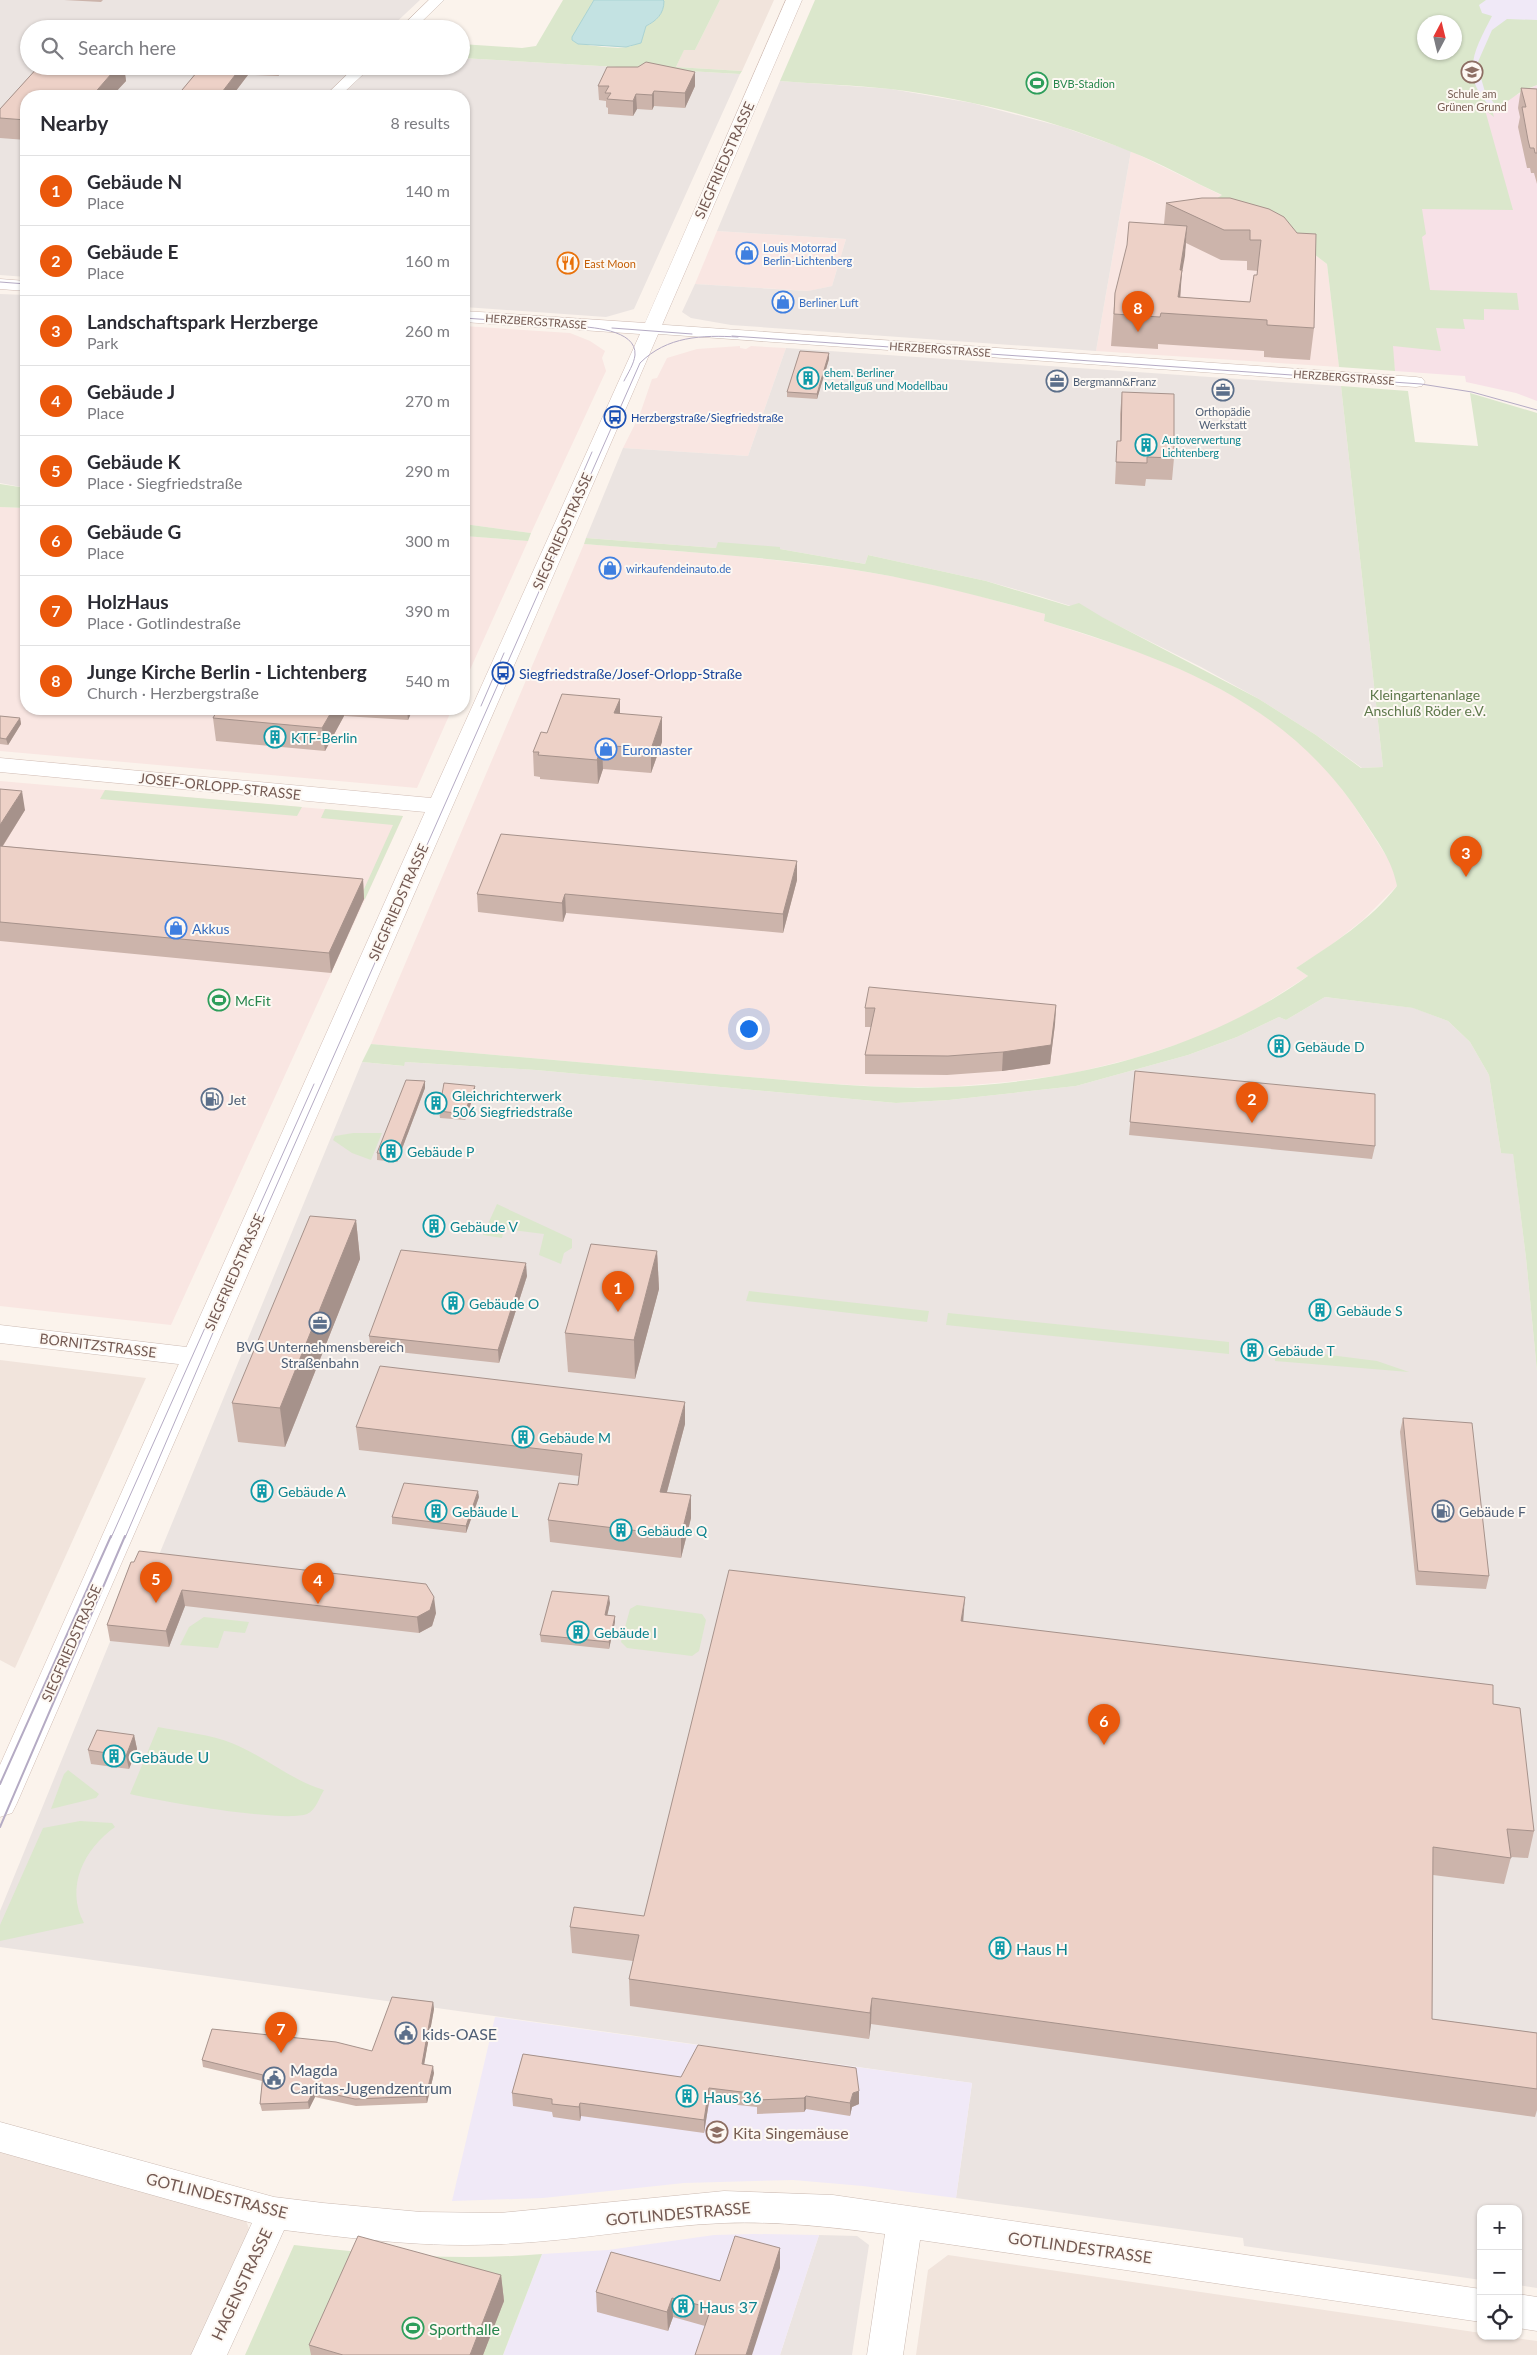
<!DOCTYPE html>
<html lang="en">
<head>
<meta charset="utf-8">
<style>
  body { margin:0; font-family:Lato,sans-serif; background:#f2f2f3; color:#2b2b33 }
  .controls { position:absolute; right:15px; bottom:15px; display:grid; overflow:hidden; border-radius:10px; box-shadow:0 1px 4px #0004 }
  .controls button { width:45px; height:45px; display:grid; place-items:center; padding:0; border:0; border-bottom:1px solid #e1e1e2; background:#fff; color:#2b2b33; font:25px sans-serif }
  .compass { position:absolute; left:1417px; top:15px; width:45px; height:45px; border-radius:50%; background:#fff; box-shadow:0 1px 4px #0004; rotate:7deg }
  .you { position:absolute; left:748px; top:1028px; width:18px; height:18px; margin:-12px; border:4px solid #fff; border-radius:50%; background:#1a73e8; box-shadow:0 0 0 8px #1a73e833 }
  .badge { display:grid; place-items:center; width:32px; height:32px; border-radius:50%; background:#ea580c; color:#fff; font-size:16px; font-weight:700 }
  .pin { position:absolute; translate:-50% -41px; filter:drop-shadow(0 1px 2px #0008) }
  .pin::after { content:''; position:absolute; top:26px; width:18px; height:15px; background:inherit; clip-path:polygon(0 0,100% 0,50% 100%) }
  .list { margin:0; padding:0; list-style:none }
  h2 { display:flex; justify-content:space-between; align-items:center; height:65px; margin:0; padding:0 20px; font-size:21px }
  h2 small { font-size:16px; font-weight:400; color:#7c7c81 }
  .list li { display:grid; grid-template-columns:32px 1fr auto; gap:15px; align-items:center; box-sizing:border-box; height:70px; padding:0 20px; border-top:1px solid #e1e1e2 }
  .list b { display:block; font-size:19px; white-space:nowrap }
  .list p { margin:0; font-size:16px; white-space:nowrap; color:#7c7c81 }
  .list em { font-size:16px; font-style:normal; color:#7c7c81 }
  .icon { flex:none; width:28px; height:28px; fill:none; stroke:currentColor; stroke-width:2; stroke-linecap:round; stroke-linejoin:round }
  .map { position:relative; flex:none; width:1537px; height:2355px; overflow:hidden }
  .search { position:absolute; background:#fff; box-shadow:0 1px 4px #0004; left:20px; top:20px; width:450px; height:55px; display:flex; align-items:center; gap:12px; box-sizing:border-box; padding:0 18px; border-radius:28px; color:#7c7c81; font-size:19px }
  .panel { position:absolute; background:#fff; box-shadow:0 1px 4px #0004; left:20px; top:90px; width:450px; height:625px; border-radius:20px }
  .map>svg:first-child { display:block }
  .residential { fill:#f1e4dc }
  .commercial { fill:#f9e6e2 }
  .industrial { fill:#ebe4e1 }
  .education { fill:#f0e9f7 }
  .medical { fill:#f7e1e7 }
  .green { fill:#dbe7cc; fill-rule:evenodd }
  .water { fill:#c3e2e2; stroke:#aad3d3 }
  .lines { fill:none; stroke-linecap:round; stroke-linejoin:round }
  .street-casing { stroke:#ccbbb3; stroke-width:1 }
  .secondary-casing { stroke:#d0bcb4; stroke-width:1 }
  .street { fill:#fff; fill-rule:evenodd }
  .secondary { fill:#fff; fill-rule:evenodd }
  .tram-far1 { stroke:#b5abc4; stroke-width:1 }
  .tram { stroke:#b5abc4; stroke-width:2 }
  .wall { fill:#ccb4ab; fill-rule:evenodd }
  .shaded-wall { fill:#a6928b }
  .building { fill:#edd1c7; stroke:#a6928b }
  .labels { text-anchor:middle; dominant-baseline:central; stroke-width:4; stroke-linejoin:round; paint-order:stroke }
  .far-leisure-label { font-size:11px; fill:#27864d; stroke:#fdf8f3; text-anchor:start }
  .far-education-label { font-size:11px; fill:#785e54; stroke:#fdf8f3 }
  .far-shop-label { font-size:11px; fill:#366cbe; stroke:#fdf8f3; text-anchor:start }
  .far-food-label { font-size:11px; fill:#c56008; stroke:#fdf8f3; text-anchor:start }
  .far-street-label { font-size:11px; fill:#735952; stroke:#fdf8f3 }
  .far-culture-label { font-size:11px; fill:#0d838f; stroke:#fdf8f3; text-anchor:start }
  .far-service-label { font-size:11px; fill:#4e5e75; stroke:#fdf8f3; text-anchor:start }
  .far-transit-label { font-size:11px; fill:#164399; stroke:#fdf8f3; text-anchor:start }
  .street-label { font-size:14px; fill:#735952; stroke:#fdf8f3 }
  .transit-label { font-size:14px; fill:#164399; stroke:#fdf8f3; text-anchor:start }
  .park-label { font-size:14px; fill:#5e784b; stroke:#fdf8f3 }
  .culture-label { font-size:14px; fill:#0d838f; stroke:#fdf8f3; text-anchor:start }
  .shop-label { font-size:14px; fill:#366cbe; stroke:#fdf8f3; text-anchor:start }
  .leisure-label { font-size:14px; fill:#27864d; stroke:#fdf8f3; text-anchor:start }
  .service-label { font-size:14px; fill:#4e5e75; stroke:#fdf8f3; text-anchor:start }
  .near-culture-label { font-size:16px; fill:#0d838f; stroke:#fdf8f3; text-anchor:start }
  .near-service-label { font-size:16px; fill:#4e5e75; stroke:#fdf8f3; text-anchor:start }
  .near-education-label { font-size:16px; fill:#785e54; stroke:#fdf8f3; text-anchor:start }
  .near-street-label { font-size:16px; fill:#735952; stroke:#fdf8f3 }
  .near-leisure-label { font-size:16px; fill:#27864d; stroke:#fdf8f3; text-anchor:start }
</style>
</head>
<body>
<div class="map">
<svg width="1537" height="2355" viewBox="0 0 1537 2355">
  <rect width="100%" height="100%" fill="#fbf3ec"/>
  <g class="residential">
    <path d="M 720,0 L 774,0 L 742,71 L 676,67 L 684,49 L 695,50 Z"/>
    <path d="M 0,1360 L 146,1378 L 15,1668 L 0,1660 Z"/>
    <path d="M 0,2149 L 246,2220 L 250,2232 L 194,2355 L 0,2355 Z"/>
    <path d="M 948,2255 L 1481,2333 L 1481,2336 L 1502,2336 L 1537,2341 L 1537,2355 L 916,2355 L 928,2270 Z"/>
  </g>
  <g class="commercial">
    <path d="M 1131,151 L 1223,196 L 1216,198 L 1293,238 L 1327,264 L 1339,367 L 1096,351 Z"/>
    <path d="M 717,231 L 846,239 L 832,286 L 809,291 L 695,284 Z"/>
    <path d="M 464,326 L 570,333 L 590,341 L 605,351 L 602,358 L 606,371 L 531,533 L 464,524 Z"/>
    <path d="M 740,346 L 740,348 L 746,349 L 751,346 L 786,348 L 748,456 L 623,448 L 640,414 L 652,379 L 657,378 L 667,358 L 697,349 Z"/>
    <path d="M 0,507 L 26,508 L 26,709 L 452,709 L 417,788 L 0,751 Z"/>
    <path d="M 464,536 L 528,541 L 464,683 Z"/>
    <path d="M 584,544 L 740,556 L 849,569 L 908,579 L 968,593 L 1045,614 L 1044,621 L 1151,656 L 1202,679 L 1239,699 L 1274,722 L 1306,748 L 1332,776 L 1353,804 L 1394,868 L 1397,886 L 1363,920 L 1330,946 L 1296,968 L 1308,976 L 1242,1018 L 1197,1038 L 1135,1058 L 1070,1074 L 1008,1082 L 947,1087 L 887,1087 L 818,1083 L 371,1044 Z"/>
    <path d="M 0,781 L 403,816 L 171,1325 L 0,1306 Z"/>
  </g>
  <g class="industrial">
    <path d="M 0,0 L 420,0 L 389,29 L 29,29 L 29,66 L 461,66 L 461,58 L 740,74 L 634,309 L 606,317 L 464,307 L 464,96 L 26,96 L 26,277 L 0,275 Z"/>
    <path d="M 780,81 L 891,89 L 972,103 L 1063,127 L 1131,151 L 1096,351 L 731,325 L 691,318 L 682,312 L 695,284 L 808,291 L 832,286 L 846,239 L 717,231 Z"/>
    <path d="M 0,294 L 26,295 L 26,488 L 0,483 Z"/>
    <path d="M 786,348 L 1341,386 L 1383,767 L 1362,768 L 1316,735 L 1259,699 L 1201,667 L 1093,613 L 1039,596 L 986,581 L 868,555 L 865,564 L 780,549 L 780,547 L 716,548 L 586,538 L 623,448 L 748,456 Z"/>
    <path d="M 1325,997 L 1414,1008 L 1448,1021 L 1470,1042 L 1489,1075 L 1501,1153 L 1513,1153 L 1526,1258 L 1537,1371 L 1537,2288 L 1518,2285 L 1518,2209 L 1481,2209 L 1481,2280 L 1244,2246 L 1243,2238 L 956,2198 L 972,2083 L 0,1947 L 0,1911 L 116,1627 L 154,1567 L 362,1062 L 403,1066 L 405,1062 L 536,1070 L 896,1103 L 949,1100 L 1076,1086 L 1188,1055 L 1237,1037 L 1279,1017 L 1286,1020 Z"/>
    <path d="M 819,2235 L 857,2236 L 869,2245 L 852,2355 L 780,2355 Z"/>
  </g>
  <g class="education">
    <path d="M 1439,0 L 1537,0 L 1537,24 L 1510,98 L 1499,109 L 1432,106 L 1454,52 L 1454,22 Z"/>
    <path d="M 495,2017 L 972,2083 L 956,2198 L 863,2186 L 793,2180 L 684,2183 L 543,2198 L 452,2201 Z"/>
    <path d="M 754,2234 L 819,2235 L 780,2355 L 503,2355 L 542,2254 L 608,2250 L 714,2235 Z"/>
  </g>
  <path class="medical" d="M 1537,85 L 1537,401 L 1516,393 L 1466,382 L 1465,376 L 1395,371 L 1392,346 L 1432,106 L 1499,109 L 1510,98 Z"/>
  <g class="green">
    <path d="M 563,0 L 594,0 L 572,40 L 578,44 C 591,45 623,51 634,45 C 641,42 644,32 646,26 C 657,21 664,13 663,0 L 720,0 L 695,50 L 684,50 L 676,67 L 742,71 L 740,74 L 461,58 L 461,44 L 522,48 L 536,46 Z"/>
    <path d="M 815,0 L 1486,0 L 1479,5 L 1482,13 L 1492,16 C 1479,42 1463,66 1480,94 C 1485,102 1492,106 1494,117 L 1485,110 L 1513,210 L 1422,209 L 1426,234 L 1422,237 L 1430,290 L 1517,293 L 1519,310 L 1484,309 L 1484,320 L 1463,319 L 1465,329 L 1436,328 L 1441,351 L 1393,346 L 1395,371 L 1339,367 L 1327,264 L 1293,238 L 1216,199 L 1222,195 C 1191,181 1161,163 1129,151 C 1053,120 971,99 890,89 C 854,85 816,84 780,81 ZM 1424,22 L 1454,22 L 1454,52 L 1424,52 Z"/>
    <path d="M 1507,19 L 1537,20 L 1537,85 L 1522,91 L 1498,108 L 1485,92 L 1477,64 L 1492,30 Z"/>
    <path d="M 1341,386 L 1408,391 L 1415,442 L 1478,446 L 1470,393 L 1537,413 L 1537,1371 L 1526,1258 L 1513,1154 L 1501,1153 L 1489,1075 L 1470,1042 L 1448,1021 L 1413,1008 L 1325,997 L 1286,1020 L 1279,1017 L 1237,1037 L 1188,1055 L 1076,1086 L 949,1100 L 896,1103 L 536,1070 L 405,1062 L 404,1066 L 362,1062 L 371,1044 L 818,1083 C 861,1086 904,1089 947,1087 C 1074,1082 1203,1051 1308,976 L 1296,968 C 1331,945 1371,920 1397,886 C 1392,860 1379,844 1365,822 C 1289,702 1174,661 1044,621 L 1045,614 C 980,596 915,579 849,569 C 761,556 672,551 584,544 L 586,538 L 716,548 L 718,542 L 780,547 L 780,549 L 865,564 L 868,555 L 986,581 L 1069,606 L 1079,603 L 1102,617 L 1259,699 L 1316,735 L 1361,768 L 1383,767 Z"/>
    <path d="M 0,484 L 26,488 L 26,508 L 0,507 Z"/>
    <path d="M 464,524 L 531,533 L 528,541 L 464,536 Z"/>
    <path d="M 105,790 L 302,807 L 297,816 L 100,799 Z"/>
    <path d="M 325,809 L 403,816 L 365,899 L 360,898 L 393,825 L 321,818 Z"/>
    <path d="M 353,1133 L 382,1133 L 371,1160 L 352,1153 L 333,1140 L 335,1136 Z"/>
    <path d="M 497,1204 L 572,1239 L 572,1248 L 564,1253 L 561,1264 L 539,1255 L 544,1234 L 504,1229 L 502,1238 L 483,1235 Z"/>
    <path d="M 749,1291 L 929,1311 L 927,1322 L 746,1301 Z"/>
    <path d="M 948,1313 L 1229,1342 L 1229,1354 L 946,1325 Z"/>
    <path d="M 1275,1348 L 1377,1361 L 1409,1372 L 1275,1361 Z"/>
    <path d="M 637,1605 L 702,1614 L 706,1620 L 699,1651 L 692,1656 L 627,1648 L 621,1642 L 630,1609 Z"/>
    <path d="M 204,1617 L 249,1622 L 245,1633 L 224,1631 L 218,1648 L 180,1645 L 189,1627 Z"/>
    <path d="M 158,1727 C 183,1732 210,1734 234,1744 C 265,1757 291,1780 324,1790 C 319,1798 316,1810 307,1814 C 284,1823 158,1801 130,1794 Z"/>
    <path d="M 68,1770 L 99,1794 L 96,1798 L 51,1809 L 64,1774 Z"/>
    <path d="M 80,1821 L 112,1823 L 115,1827 C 84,1849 65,1887 84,1923 L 0,1941 L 0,1925 L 43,1828 Z"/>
    <path d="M 294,2245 C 377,2255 459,2261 542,2254 L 503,2355 L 245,2355 Z"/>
  </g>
  <path class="water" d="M 594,0 L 663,0 L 664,1 C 664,14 656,21 646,26 L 641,43 L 626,47 L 578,44 L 572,40 L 572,37 Z"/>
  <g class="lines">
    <g class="street-casing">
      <g id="street">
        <path d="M 429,0 L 444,0 L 414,29 L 399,29 Z"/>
        <path d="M 356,66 L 372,66 L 340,96 L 325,96 Z"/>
        <path d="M 651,324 L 1416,377 L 1422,378 L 1425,382 L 1422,386 L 1416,387 L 645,333 L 643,329 L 645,325 Z"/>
        <path d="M 0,1325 L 195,1348 L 204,1351 L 208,1357 L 204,1363 L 195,1366 L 0,1343 Z"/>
        <path d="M 0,2122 L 274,2197 L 323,2203 L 421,2212 L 500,2213 L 724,2191 L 833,2195 L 1481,2289 L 1481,2322 L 920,2240 L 903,2355 L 867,2355 L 885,2234 C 832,2227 778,2221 724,2223 C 650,2226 576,2241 502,2244 C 429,2248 356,2239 284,2230 L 227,2355 L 191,2355 L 252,2223 L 0,2152 Z"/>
        <path d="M 1518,2294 L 1537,2297 L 1537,2331 L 1518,2328 Z"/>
      </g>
    </g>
    <g class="secondary-casing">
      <g id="secondary">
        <path d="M 786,0 L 802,0 C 544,603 278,1202 17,1803 L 12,1813 L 0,1817 L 0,1765 L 425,812 L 0,772 L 0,758 L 431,798 L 640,334 L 464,322 L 464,311 L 645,323 Z"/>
        <path d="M 0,279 L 26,281 L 26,291 L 0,289 Z"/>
      </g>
    </g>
    <use href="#street" class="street"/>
    <use href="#secondary" class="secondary"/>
    <g class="tram-far1">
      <path d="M 0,282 L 26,284"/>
      <path d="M 464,318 L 577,326"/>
      <path d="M 572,326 C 589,327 637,329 635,355 C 634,364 628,373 624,381"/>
      <path d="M 612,328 L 692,334"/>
      <path d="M 732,336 L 1421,384 L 1472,392 L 1537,410"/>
      <path d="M 565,514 L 592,452"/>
      <path d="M 481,706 L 504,653"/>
      <path d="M 111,1538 L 314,1084"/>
      <path d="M 125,1538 L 263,1216 L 640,363 C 667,336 702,335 738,337"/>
    </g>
    <g class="tram">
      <path d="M 0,1784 L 111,1536"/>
      <path d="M 0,1827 L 125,1536"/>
    </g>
  </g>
  <g class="wall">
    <path d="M 64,0 L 103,0 L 101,2 Z"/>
    <path d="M 39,66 L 124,66 L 126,81 L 112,96 L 26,96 L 26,140 L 0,138 L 0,109 Z"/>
    <path d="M 202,66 L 286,66 L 278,76 L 255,75 L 254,67 L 232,96 L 177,96 Z"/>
    <path d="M 695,72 L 695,86 L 685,108 L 654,106 L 652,110 L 637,109 L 633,116 L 608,114 L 608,108 L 606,107 L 606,101 L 599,100 L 598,86 Z"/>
    <path d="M 1521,88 L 1537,89 L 1537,184 L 1534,173 L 1531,173 L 1530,168 L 1527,168 L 1518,127 L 1520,117 L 1518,108 Z"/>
    <path d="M 1166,203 L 1269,209 L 1314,328 L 1310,360 L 1264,357 L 1264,351 L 1158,344 L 1158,349 L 1111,346 L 1115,293 L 1164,224 ZM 1186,243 L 1221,260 L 1247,261 L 1247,270 L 1258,271 L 1250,302 L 1180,297 L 1182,270 Z"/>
    <path d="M 829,359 L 817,399 L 787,397 L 787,392 Z"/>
    <path d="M 1122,392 L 1174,458 L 1172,480 L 1146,479 L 1145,486 L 1115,484 L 1117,441 L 1120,441 L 1120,414 Z"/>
    <path d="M 620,699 L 620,714 L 662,717 L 662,742 L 651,773 L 603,769 L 598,784 L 540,779 L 540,777 L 534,776 L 533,752 L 547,733 Z"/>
    <path d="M 218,709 L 413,709 L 408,720 L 344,716 L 325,751 L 216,741 L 213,718 Z"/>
    <path d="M 0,716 L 20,718 L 21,724 L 8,745 L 0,744 Z"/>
    <path d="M 0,789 L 25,810 L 3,846 L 363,879 L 364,899 L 331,973 L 0,941 Z"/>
    <path d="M 797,880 L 783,933 L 566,913 L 563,922 L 478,912 L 477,894 Z"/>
    <path d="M 1056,1005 L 1055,1024 L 1050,1064 L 1002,1071 L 947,1075 L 865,1074 L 865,1055 L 871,1027 L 865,1027 L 865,1008 Z"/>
    <path d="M 1135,1071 L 1375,1146 L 1372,1159 L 1129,1135 Z"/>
    <path d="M 425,1081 L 425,1088 L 397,1162 L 377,1160 L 377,1153 Z"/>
    <path d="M 475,1086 L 475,1092 L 465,1120 L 440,1118 L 439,1111 Z"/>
    <path d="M 356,1220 L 360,1259 L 285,1447 L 238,1442 L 232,1403 Z"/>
    <path d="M 657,1251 L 659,1289 L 635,1379 L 568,1372 L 565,1333 Z"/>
    <path d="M 527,1276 L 499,1363 L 371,1349 L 369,1336 Z"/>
    <path d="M 1403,1418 L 1489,1576 L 1486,1589 L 1416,1585 L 1400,1432 Z"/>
    <path d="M 685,1424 L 667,1492 L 691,1495 L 691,1518 L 681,1558 L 550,1542 L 548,1520 L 578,1485 L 579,1476 L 359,1450 L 356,1427 Z"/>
    <path d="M 479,1497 L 466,1533 L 392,1524 L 392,1517 Z"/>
    <path d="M 131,1562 L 436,1613 L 432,1626 L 419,1633 L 185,1606 L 169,1647 L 110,1641 L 107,1625 Z"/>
    <path d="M 610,1603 L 607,1615 L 615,1616 L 615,1622 L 609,1649 L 541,1642 L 540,1635 Z"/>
    <path d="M 963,1621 L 1493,1704 L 1534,1831 L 1528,1858 L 1511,1857 L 1504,1884 L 1433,1875 L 1432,2019 L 1537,2033 L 1537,2110 L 1535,2117 L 871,2024 L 869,2039 L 630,2006 L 629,1979 L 633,1961 L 572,1953 L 570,1927 L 644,1916 Z"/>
    <path d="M 134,1735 L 137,1749 L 129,1769 L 91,1764 L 88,1750 Z"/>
    <path d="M 433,2002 L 434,2009 L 424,2064 L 434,2073 L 427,2103 L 356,2106 L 315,2097 L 309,2109 L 262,2111 L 260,2104 L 262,2081 L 203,2067 L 202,2060 L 372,2051 Z"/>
    <path d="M 523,2054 L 859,2104 L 852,2107 L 850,2116 L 806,2109 L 804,2112 L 757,2114 L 757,2107 L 709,2102 L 704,2133 L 581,2116 L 580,2121 L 553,2117 L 552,2112 L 513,2106 L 512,2093 Z"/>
    <path d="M 780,2248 L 780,2268 L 705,2326 L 673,2317 L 668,2331 L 597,2312 L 596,2292 L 720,2281 Z"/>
    <path d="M 501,2275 L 504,2301 L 483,2355 L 311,2355 L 309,2345 Z"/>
  </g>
  <g class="shaded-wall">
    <path d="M 118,66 L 124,66 L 126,81 L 112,96 L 92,96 Z"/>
    <path d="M 242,66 L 254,66 L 254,67 L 232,96 L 219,96 Z"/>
    <path d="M 277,66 L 286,66 L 278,76 Z"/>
    <path d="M 695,72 L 695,86 L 685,108 L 685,93 Z"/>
    <path d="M 654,91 L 654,106 L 652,110 L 652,95 Z"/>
    <path d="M 636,94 L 637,109 L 633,116 L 633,101 Z"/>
    <path d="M 1187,226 L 1185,256 L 1177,301 L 1180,270 Z"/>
    <path d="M 1182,270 L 1180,301 L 1178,297 Z"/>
    <path d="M 829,353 L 829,359 L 817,399 L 817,394 Z"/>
    <path d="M 620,699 L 620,723 L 614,713 Z"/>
    <path d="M 333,709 L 343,709 L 344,716 L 325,751 L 322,728 Z"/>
    <path d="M 407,709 L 413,709 L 408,720 Z"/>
    <path d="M 662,717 L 662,742 L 651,773 L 651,749 Z"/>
    <path d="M 20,718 L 21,724 L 8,745 L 6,739 Z"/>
    <path d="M 602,745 L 603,769 L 598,784 L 597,760 Z"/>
    <path d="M 22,791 L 25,810 L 0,850 L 0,825 Z"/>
    <path d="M 797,861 L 797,880 L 783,933 L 783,914 Z"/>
    <path d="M 363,879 L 364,899 L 331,973 L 329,953 Z"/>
    <path d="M 565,894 L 566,913 L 563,922 L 562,903 Z"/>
    <path d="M 1056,1005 L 1055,1024 L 1050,1064 L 1002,1071 L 1003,1052 Z"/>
    <path d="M 425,1081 L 425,1088 L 397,1162 L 397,1155 Z"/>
    <path d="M 475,1086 L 475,1092 L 465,1120 L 464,1114 Z"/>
    <path d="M 356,1220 L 360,1259 L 285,1447 L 280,1408 Z"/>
    <path d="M 657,1251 L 659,1289 L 635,1379 L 634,1340 Z"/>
    <path d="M 526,1263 L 527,1276 L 499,1363 L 498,1350 Z"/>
    <path d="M 685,1402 L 685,1424 L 661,1514 L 660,1492 Z"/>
    <path d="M 478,1491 L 479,1497 L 466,1533 L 466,1526 Z"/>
    <path d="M 691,1495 L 691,1518 L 681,1558 L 681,1536 Z"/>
    <path d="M 182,1590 L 185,1606 L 169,1647 L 166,1631 Z"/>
    <path d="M 609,1596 L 610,1603 L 606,1621 L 605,1615 Z"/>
    <path d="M 434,1597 L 436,1613 L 432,1626 L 419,1633 L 417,1617 Z"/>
    <path d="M 965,1597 L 963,1624 L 961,1621 Z"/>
    <path d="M 615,1616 L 615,1622 L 609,1649 L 609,1642 Z"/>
    <path d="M 134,1735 L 137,1749 L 129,1769 L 126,1756 Z"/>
    <path d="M 872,1998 L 871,2024 L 869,2039 L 870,2013 Z"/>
    <path d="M 433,2002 L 434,2009 L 423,2071 L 422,2064 Z"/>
    <path d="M 433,2066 L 434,2073 L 427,2103 L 426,2096 Z"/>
    <path d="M 709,2088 L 709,2102 L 704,2133 L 704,2120 Z"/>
    <path d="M 314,2090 L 315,2097 L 309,2109 L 308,2102 Z"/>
    <path d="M 859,2091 L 859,2104 L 852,2107 L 850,2116 L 850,2103 L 853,2093 Z"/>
    <path d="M 806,2096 L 806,2109 L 804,2112 L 804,2098 Z"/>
    <path d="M 580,2103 L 581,2116 L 580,2121 L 579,2107 Z"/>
    <path d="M 780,2248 L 780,2268 L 752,2355 L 746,2355 Z"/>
    <path d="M 501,2275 L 504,2301 L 483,2355 L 470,2355 Z"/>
    <path d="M 672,2298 L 673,2317 L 668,2331 L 667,2312 Z"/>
  </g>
  <g class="building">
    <path d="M 646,62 L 695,72 L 685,93 L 654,91 L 652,95 L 636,94 L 633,101 L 607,99 L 611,93 L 605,93 L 609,86 L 598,86 L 607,67 L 638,67 Z"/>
    <path d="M 39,66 L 118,66 L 92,96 L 26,96 L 26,120 L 0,118 L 0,109 Z"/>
    <path d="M 202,66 L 242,66 L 219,96 L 177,96 Z"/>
    <path d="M 1521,88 L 1537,89 L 1537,153 L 1535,153 L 1534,148 L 1530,148 L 1528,140 L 1522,107 L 1526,107 Z"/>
    <path d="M 1202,198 L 1230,198 L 1269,209 L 1284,217 L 1297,233 L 1316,234 L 1314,328 L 1267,325 L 1267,320 L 1161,313 L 1160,317 L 1114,314 L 1115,293 L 1127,245 L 1129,222 L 1187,226 L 1180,270 L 1182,270 L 1178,297 L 1250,302 L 1254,275 L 1257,275 L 1261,240 L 1250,240 L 1250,230 L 1224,230 L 1166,203 Z"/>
    <path d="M 800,351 L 829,353 L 817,394 L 787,392 Z"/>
    <path d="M 1122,392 L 1174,394 L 1174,458 L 1147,457 L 1147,463 L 1116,462 L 1117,441 L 1121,441 Z"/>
    <path d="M 562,694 L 620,699 L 614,713 L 662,717 L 651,749 L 602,745 L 597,760 L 538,755 L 539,752 L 533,752 L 541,732 L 547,733 Z"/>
    <path d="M 218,709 L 333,709 L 322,728 L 213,718 Z"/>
    <path d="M 0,716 L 20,718 L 6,739 L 0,738 Z"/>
    <path d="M 0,789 L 22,791 L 0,825 Z"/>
    <path d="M 501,834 L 797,861 L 783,914 L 565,894 L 562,903 L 477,894 Z"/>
    <path d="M 0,846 L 363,879 L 329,953 L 0,922 Z"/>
    <path d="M 869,987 L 1056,1005 L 1051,1045 L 1003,1052 L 948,1056 L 865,1055 L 875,1008 L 865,1008 Z"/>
    <path d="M 1135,1071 L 1375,1094 L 1375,1146 L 1130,1122 Z"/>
    <path d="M 406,1080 L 425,1081 L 397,1155 L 377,1153 Z"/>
    <path d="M 444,1083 L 475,1086 L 464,1114 L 439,1111 Z"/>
    <path d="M 310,1216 L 356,1220 L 280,1408 L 232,1403 Z"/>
    <path d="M 591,1244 L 657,1251 L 634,1340 L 565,1333 Z"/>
    <path d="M 401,1250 L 526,1263 L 498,1350 L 369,1336 Z"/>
    <path d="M 380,1366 L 685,1402 L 660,1492 L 691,1495 L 681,1536 L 548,1520 L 559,1483 L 578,1485 L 582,1454 L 356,1427 Z"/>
    <path d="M 1403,1418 L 1472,1423 L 1489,1576 L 1418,1571 Z"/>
    <path d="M 404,1483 L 478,1491 L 466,1526 L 392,1517 Z"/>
    <path d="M 139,1551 L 426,1584 L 434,1597 L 430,1610 L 417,1617 L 182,1590 L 166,1631 L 107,1625 L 131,1562 L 134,1562 Z"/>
    <path d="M 729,1570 L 965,1597 L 961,1621 L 1493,1685 L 1493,1704 L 1520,1708 L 1534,1831 L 1507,1829 L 1511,1858 L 1433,1847 L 1432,2019 L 1537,2033 L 1537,2089 L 872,1998 L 870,2013 L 629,1979 L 639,1935 L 570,1927 L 574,1907 L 644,1916 Z"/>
    <path d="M 552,1591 L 609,1596 L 605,1615 L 615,1616 L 609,1642 L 540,1635 Z"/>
    <path d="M 97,1730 L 134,1735 L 126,1756 L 88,1750 Z"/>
    <path d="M 392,1997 L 433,2002 L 422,2064 L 433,2066 L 426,2096 L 355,2099 L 314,2090 L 308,2102 L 260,2104 L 263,2075 L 202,2060 L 212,2029 L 336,2042 L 372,2051 Z"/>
    <path d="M 698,2045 L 856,2068 L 859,2091 L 853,2093 L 850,2103 L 806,2096 L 804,2098 L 757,2100 L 758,2094 L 709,2088 L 704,2120 L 580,2103 L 579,2107 L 552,2104 L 552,2099 L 512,2093 L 523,2054 L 681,2077 Z"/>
    <path d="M 358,2236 L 501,2275 L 470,2355 L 343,2355 L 309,2345 Z"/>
    <path d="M 735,2236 L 780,2248 L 746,2355 L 695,2355 L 711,2308 L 672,2298 L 667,2312 L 596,2292 L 611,2252 L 720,2281 Z"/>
  </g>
  <defs>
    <g id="school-ring" transform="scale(1.125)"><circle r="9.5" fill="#fdf8f3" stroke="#8d6e63" stroke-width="1.5"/><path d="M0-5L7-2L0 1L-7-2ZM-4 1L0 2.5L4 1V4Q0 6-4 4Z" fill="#8d6e63"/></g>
    <g id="stadium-ring" transform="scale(1.125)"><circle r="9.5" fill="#fdf8f3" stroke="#2e9e5b" stroke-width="1.5"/><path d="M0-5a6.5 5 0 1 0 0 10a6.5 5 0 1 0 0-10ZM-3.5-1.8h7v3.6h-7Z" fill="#2e9e5b"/></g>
    <g id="shop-ring" transform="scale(1.125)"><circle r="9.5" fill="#fdf8f3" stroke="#3f7fe0" stroke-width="1.5"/><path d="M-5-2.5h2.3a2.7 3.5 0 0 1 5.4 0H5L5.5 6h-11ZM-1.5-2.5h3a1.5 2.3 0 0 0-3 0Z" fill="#3f7fe0"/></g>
    <g id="restaurant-ring" transform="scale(1.125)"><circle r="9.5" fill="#fdf8f3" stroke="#e8710a" stroke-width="1.5"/><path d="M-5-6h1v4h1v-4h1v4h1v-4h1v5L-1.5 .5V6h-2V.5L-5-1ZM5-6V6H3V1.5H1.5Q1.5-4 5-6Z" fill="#e8710a"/></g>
    <g id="building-ring" transform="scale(1.125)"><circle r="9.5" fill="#fdf8f3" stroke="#0f9aa8" stroke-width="1.5"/><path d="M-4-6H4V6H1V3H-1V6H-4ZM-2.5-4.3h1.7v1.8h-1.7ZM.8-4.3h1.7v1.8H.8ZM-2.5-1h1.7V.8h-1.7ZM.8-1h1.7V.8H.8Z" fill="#0f9aa8"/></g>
    <g id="office-ring" transform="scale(1.125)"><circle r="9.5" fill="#fdf8f3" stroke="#5c6f8a" stroke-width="1.5"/><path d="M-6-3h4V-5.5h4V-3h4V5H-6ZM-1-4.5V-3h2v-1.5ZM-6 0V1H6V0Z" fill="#5c6f8a"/></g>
    <g id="bus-ring" transform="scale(1.125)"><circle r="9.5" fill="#fdf8f3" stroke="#1a4fb4" stroke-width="1.5"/><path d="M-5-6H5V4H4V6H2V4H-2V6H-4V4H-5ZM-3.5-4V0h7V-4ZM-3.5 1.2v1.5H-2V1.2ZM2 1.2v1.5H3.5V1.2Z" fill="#1a4fb4"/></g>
    <g id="fuel-ring" transform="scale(1.125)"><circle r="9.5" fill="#fdf8f3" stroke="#5c6f8a" stroke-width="1.5"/><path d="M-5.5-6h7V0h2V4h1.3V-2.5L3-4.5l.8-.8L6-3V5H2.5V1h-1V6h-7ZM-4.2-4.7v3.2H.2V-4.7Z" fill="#5c6f8a"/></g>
    <g id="civic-ring" transform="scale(1.125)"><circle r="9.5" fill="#fdf8f3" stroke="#5c6f8a" stroke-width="1.5"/><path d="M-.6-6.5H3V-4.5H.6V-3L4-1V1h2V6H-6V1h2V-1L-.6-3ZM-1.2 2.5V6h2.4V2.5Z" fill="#5c6f8a"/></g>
  </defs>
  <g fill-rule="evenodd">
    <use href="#school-ring" x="1472" y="72"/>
    <use href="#stadium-ring" x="1037" y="83"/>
    <use href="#shop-ring" x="747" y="253"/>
    <use href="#restaurant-ring" x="568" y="263"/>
    <use href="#shop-ring" x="783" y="302"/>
    <use href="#building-ring" x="808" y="378"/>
    <use href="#office-ring" x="1057" y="381"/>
    <use href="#office-ring" x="1223" y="390"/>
    <use href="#bus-ring" x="615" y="417"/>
    <use href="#building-ring" x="1146" y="445"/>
    <use href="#shop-ring" x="610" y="568"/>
    <use href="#bus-ring" x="503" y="673"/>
    <use href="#building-ring" x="275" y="737"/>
    <use href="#shop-ring" x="606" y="749"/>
    <use href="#shop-ring" x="176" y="928"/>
    <use href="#stadium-ring" x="219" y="1000"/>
    <use href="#building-ring" x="1279" y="1046"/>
    <use href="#fuel-ring" x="212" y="1099"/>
    <use href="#building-ring" x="436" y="1103"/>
    <use href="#building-ring" x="391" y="1151"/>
    <use href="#building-ring" x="434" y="1226"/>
    <use href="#building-ring" x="453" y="1303"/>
    <use href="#building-ring" x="1320" y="1310"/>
    <use href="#office-ring" x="320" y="1323"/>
    <use href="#building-ring" x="1252" y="1350"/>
    <use href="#building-ring" x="523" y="1437"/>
    <use href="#building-ring" x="262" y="1491"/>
    <use href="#building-ring" x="436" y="1511"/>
    <use href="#fuel-ring" x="1443" y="1511"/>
    <use href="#building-ring" x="621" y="1530"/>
    <use href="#building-ring" x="578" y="1632"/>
    <use href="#building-ring" x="114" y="1756"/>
    <use href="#building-ring" x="1000" y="1948"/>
    <use href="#civic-ring" x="406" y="2033"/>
    <use href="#civic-ring" x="274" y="2078"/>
    <use href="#building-ring" x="687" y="2096"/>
    <use href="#school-ring" x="717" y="2132"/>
    <use href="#building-ring" x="683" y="2306"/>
    <use href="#stadium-ring" x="413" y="2328"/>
  </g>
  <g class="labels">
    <g class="far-leisure-label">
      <text x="1053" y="83">BVB-Stadion</text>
    </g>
    <g class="far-education-label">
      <text x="1472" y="93">Schule am<tspan x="1472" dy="13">Grünen Grund</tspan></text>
    </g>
    <g class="far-shop-label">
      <text x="763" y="247">Louis Motorrad<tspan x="763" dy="13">Berlin-Lichtenberg</tspan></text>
      <text x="799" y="302">Berliner Luft</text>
      <text x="626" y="568">wirkaufendeinauto.de</text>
    </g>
    <g class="far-food-label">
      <text x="584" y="263">East Moon</text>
    </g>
    <g class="far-street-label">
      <text transform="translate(536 321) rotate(4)">HERZBERGSTRASSE</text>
      <text transform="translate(940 349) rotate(4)">HERZBERGSTRASSE</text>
      <text transform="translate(1344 377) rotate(4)">HERZBERGSTRASSE</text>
    </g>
    <g class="far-culture-label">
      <text x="824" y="372">ehem. Berliner<tspan x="824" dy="13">Metallguß und Modellbau</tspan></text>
      <text x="1162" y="439">Autoverwertung<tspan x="1162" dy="13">Lichtenberg</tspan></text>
    </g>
    <g class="far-service-label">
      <text x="1073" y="381">Bergmann&amp;Franz</text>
      <text x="1223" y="411" text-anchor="middle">Orthopädie<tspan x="1223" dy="13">Werkstatt</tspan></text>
    </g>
    <g class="far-transit-label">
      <text x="631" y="417">Herzbergstraße/Siegfriedstraße</text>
    </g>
    <g class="street-label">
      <text transform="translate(724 160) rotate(-66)">SIEGFRIEDSTRASSE</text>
      <text transform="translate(562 531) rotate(-66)">SIEGFRIEDSTRASSE</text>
      <text transform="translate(220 786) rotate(6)">JOSEF-ORLOPP-STRASSE</text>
      <text transform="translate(398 902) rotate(-66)">SIEGFRIEDSTRASSE</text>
      <text transform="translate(234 1272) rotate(-66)">SIEGFRIEDSTRASSE</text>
      <text transform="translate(98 1345) rotate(7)">BORNITZSTRASSE</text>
      <text transform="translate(71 1643) rotate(-66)">SIEGFRIEDSTRASSE</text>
    </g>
    <g class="transit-label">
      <text x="519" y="673">Siegfriedstraße/Josef-Orlopp-Straße</text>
    </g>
    <g class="park-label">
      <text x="1425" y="694">Kleingartenanlage<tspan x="1425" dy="16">Anschluß Röder e.V.</tspan></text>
    </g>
    <g class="culture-label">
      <text x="291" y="737">KTF-Berlin</text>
      <text x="1295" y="1046">Gebäude D</text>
      <text x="452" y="1095">Gleichrichterwerk<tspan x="452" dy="16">506 Siegfriedstraße</tspan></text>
      <text x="407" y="1151">Gebäude P</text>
      <text x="450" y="1226">Gebäude V</text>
      <text x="469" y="1303">Gebäude O</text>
      <text x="1336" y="1310">Gebäude S</text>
      <text x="1268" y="1350">Gebäude T</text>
      <text x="539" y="1437">Gebäude M</text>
      <text x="278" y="1491">Gebäude A</text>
      <text x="452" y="1511">Gebäude L</text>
      <text x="637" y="1530">Gebäude Q</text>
      <text x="594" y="1632">Gebäude I</text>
    </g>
    <g class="shop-label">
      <text x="622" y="749">Euromaster</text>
      <text x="192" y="928">Akkus</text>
    </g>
    <g class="leisure-label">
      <text x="235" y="1000">McFit</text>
    </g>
    <g class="service-label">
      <text x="228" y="1099">Jet</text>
      <text x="320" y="1346" text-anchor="middle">BVG Unternehmensbereich<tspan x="320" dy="16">Straßenbahn</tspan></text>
      <text x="1459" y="1511">Gebäude F</text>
    </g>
    <g class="near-culture-label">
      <text x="130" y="1756">Gebäude U</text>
      <text x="1016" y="1948">Haus H</text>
      <text x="703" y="2096">Haus 36</text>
      <text x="699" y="2306">Haus 37</text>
    </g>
    <g class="near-service-label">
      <text x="422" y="2033">kids-OASE</text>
      <text x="290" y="2069">Magda<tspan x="290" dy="18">Caritas-Jugendzentrum</tspan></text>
    </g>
    <g class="near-education-label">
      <text x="733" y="2132">Kita Singemäuse</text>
    </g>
    <g class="near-street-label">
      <text transform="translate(217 2195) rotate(14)">GOTLINDESTRASSE</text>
      <text transform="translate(678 2213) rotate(-5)">GOTLINDESTRASSE</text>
      <text transform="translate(1080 2247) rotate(8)">GOTLINDESTRASSE</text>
      <text transform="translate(241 2284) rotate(-65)">HAGENSTRASSE</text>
    </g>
    <g class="near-leisure-label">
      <text x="429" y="2328">Sporthalle</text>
    </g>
  </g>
</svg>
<div class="controls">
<button>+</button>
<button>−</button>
<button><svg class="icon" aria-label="locate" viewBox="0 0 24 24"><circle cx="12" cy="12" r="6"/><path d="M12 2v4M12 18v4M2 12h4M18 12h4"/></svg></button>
</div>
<svg class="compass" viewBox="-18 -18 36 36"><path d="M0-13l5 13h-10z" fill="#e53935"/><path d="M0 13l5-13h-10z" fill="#7c7c81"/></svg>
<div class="you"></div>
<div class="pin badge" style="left:618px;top:1312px">1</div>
<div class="pin badge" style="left:1252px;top:1123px">2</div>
<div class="pin badge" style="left:1466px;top:877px">3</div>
<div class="pin badge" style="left:318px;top:1604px">4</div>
<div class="pin badge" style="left:156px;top:1603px">5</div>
<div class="pin badge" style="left:1104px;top:1745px">6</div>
<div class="pin badge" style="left:281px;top:2053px">7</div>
<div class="pin badge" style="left:1138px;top:332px">8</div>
<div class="search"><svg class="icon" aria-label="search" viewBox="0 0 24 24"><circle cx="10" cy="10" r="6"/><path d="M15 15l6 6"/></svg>Search here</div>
<section class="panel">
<h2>Nearby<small>8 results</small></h2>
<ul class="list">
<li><span class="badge">1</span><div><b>Gebäude N</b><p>Place</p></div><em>140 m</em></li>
<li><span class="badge">2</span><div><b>Gebäude E</b><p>Place</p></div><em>160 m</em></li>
<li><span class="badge">3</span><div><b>Landschaftspark Herzberge</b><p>Park</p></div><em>260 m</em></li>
<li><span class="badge">4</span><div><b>Gebäude J</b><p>Place</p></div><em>270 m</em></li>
<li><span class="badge">5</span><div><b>Gebäude K</b><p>Place · Siegfriedstraße</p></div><em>290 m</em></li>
<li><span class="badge">6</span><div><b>Gebäude G</b><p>Place</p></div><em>300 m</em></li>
<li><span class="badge">7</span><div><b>HolzHaus</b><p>Place · Gotlindestraße</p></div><em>390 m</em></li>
<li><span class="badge">8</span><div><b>Junge Kirche Berlin - Lichtenberg</b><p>Church · Herzbergstraße</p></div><em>540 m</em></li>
</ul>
</section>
</div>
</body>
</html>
